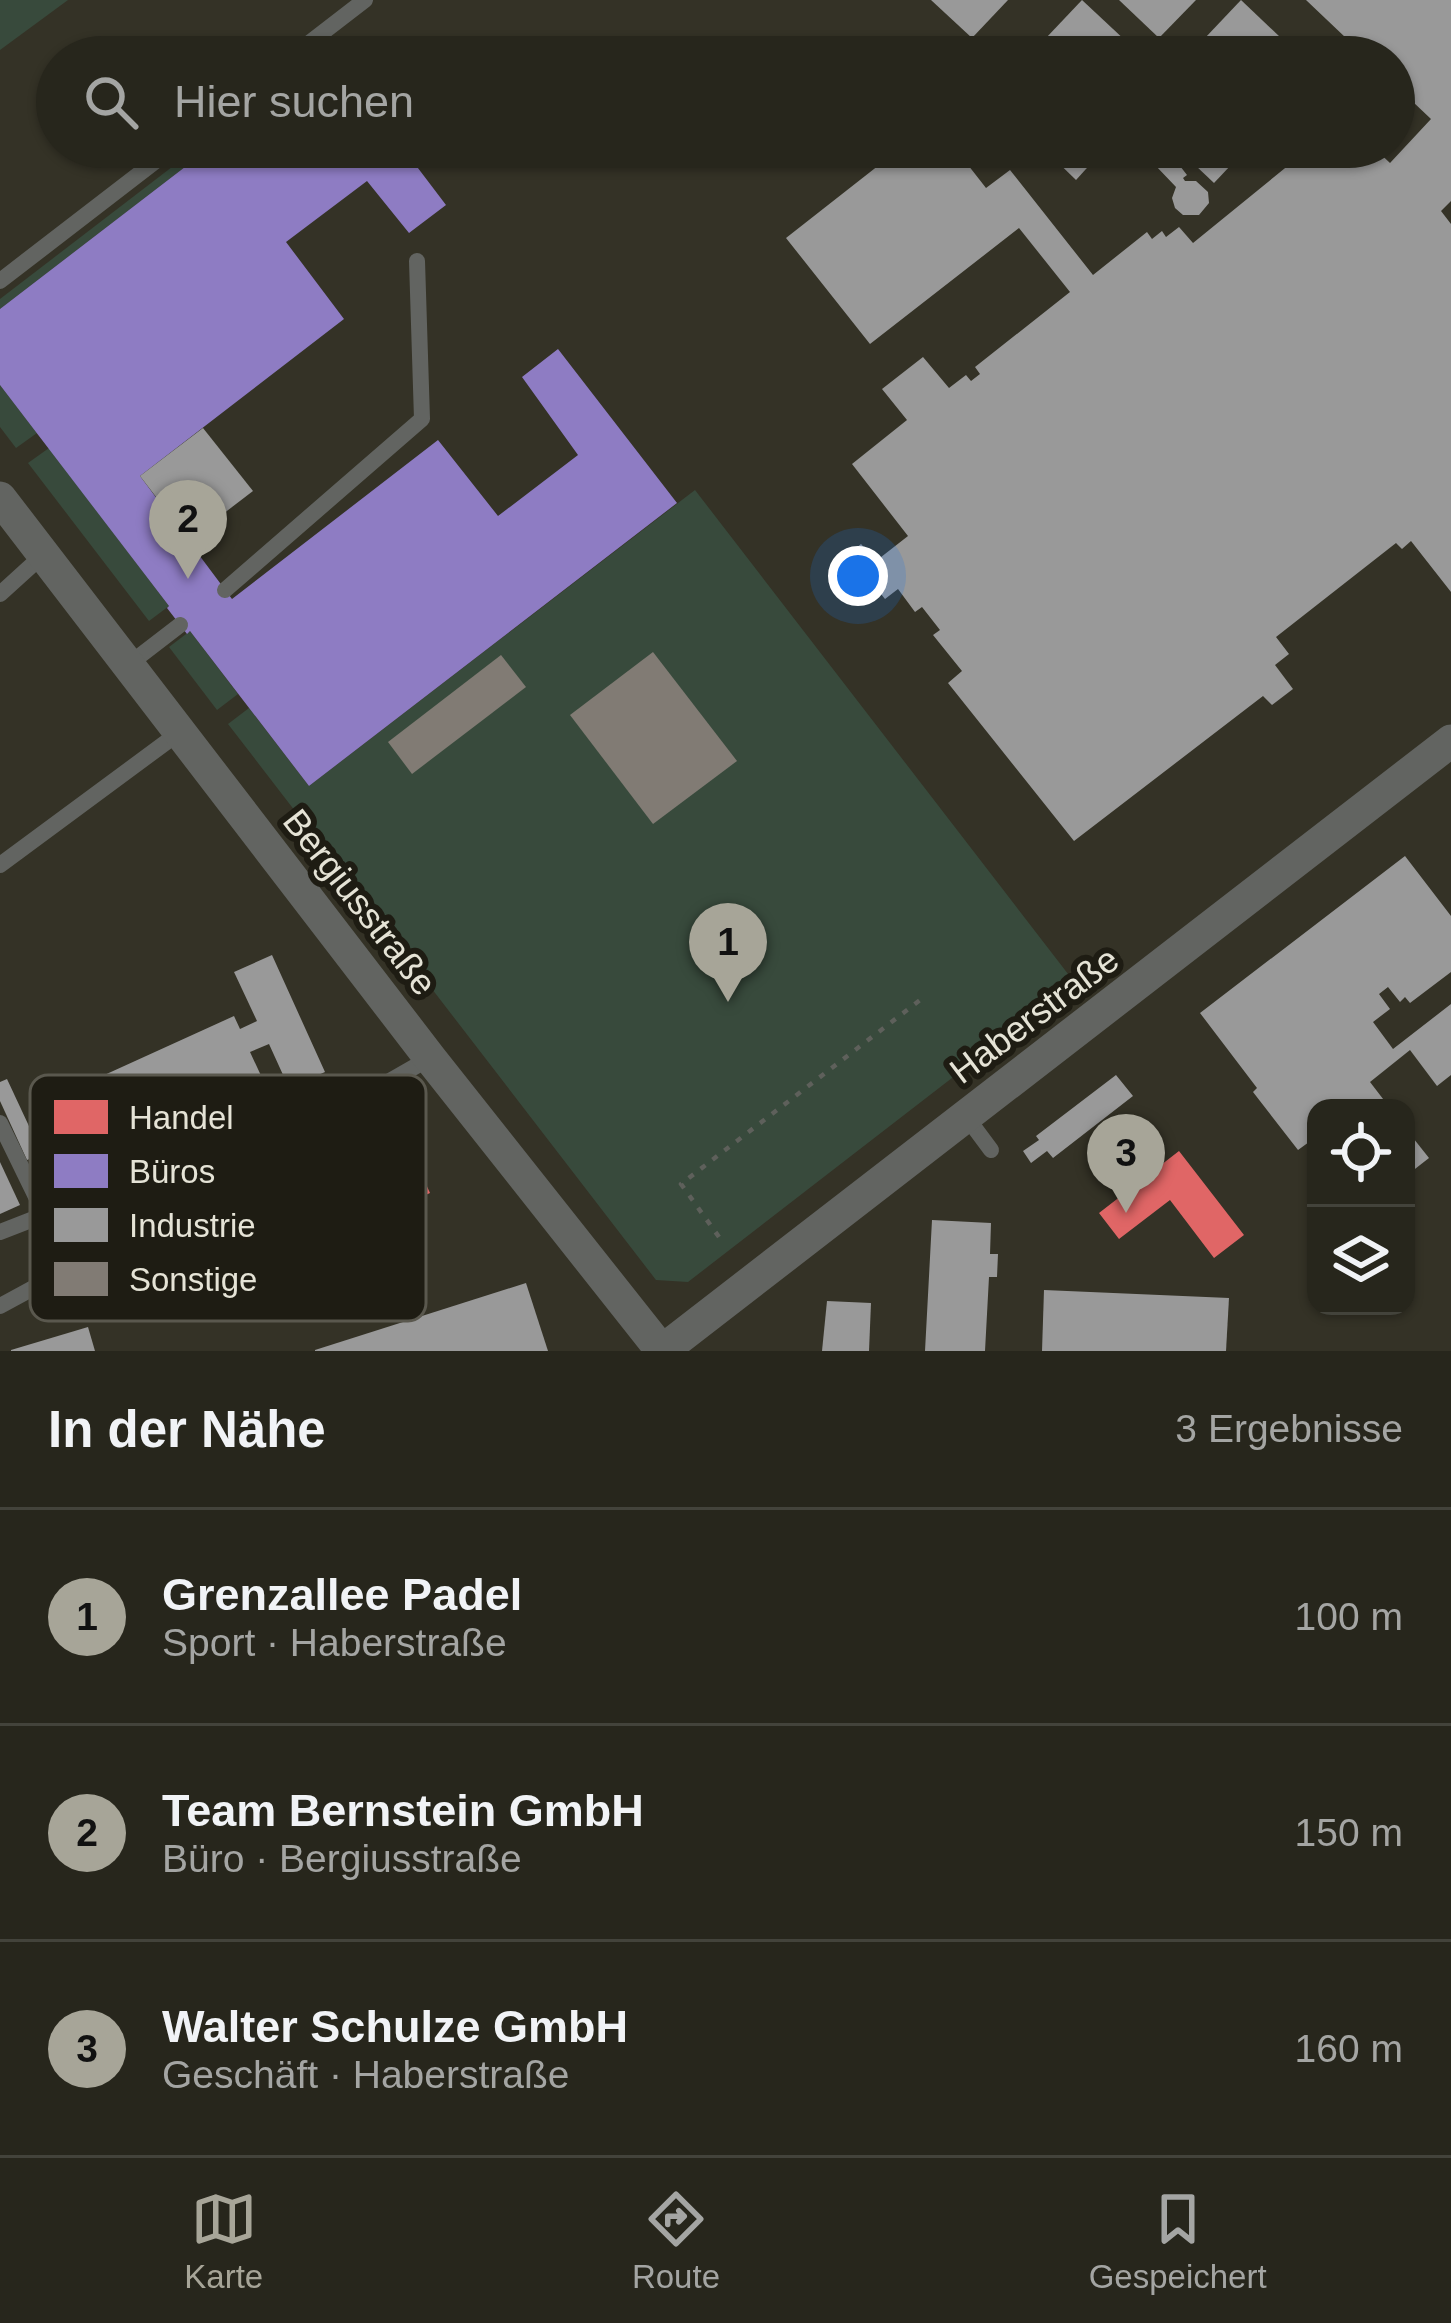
<!DOCTYPE html>
<html lang="de">
<head>
<meta charset="utf-8">
<style>
  body { margin:0; font-family:Arial,sans-serif; background:#333229; color:#f1f3f6 }
  .controls { position:absolute; right:36px; bottom:36px; display:grid; overflow:hidden; border-radius:24px; box-shadow:0 3px 9px #0004 }
  .controls button { width:108px; height:108px; display:grid; place-items:center; padding:0; border:0; border-bottom:3px solid #43433b; background:#27261c; color:#f1f3f6; font:60px sans-serif }
  .you { position:absolute; left:858px; top:576px; width:42px; height:42px; margin:-30px; border:9px solid #fff; border-radius:50%; background:#1a73e8; box-shadow:0 0 0 18px #1a73e833 }
  .badge { display:grid; place-items:center; width:78px; height:78px; border-radius:50%; background:#a7a598; color:#111; font-size:39px; font-weight:700 }
  .pin { position:absolute; translate:-50% -99px; filter:drop-shadow(0 3px 6px #0008) }
  .pin::after { content:''; position:absolute; top:63px; width:42px; height:36px; background:inherit; clip-path:polygon(0 0,100% 0,50% 100%) }
  .list { margin:0; padding:0; list-style:none }
  h2 { display:flex; justify-content:space-between; align-items:center; height:156px; margin:0; padding:0 48px; font-size:51px }
  h2 small { font-size:39px; font-weight:400; color:#a4a5a3 }
  .list li { display:grid; grid-template-columns:78px 1fr auto; gap:36px; align-items:center; box-sizing:border-box; height:216px; padding:0 48px; border-top:3px solid #43433b }
  .list b { display:block; font-size:45px; white-space:nowrap }
  .list p { margin:0; font-size:39px; white-space:nowrap; color:#a4a5a3 }
  .list em { font-size:39px; font-style:normal; color:#a4a5a3 }
  .icon { flex:none; width:66px; height:66px; fill:none; stroke:currentColor; stroke-width:2; stroke-linecap:round; stroke-linejoin:round }
  .map { position:relative; flex:none; width:1451px; height:1351px; overflow:hidden }
  .search { position:absolute; background:#27261c; box-shadow:0 3px 9px #0004; left:36px; right:36px; top:36px; height:132px; display:flex; align-items:center; gap:30px; box-sizing:border-box; padding:0 42px; border-radius:66px; color:#a4a5a3; font-size:45px }
  .sheet { height:804px; background:#27261c }
  nav { display:flex; justify-content:space-around; align-items:center; box-sizing:border-box; height:168px; border-top:3px solid #43433b; background:#27261c; font-size:33px; color:#a4a5a3 }
  nav a { display:grid; justify-items:center; gap:6px }
  nav .on { color:#a7a598 }
  .map>svg:first-child { display:block }
  .green { fill:#384a3c }
  .shops { fill:#e06666 }
  .offices { fill:#8e7cc3 }
  .industry { fill:#999 }
  .building { fill:#817b74 }
  .lines { fill:none; stroke-linecap:round; stroke-linejoin:round }
  .path { stroke:#5e605b; stroke-width:4.5; stroke-dasharray:6 9; stroke-linecap:butt }
  .lane { stroke:#626461; stroke-width:16 }
  .street { stroke:#626461; stroke-width:33 }
  .labels { text-anchor:middle; dominant-baseline:central; stroke-width:12; stroke-linejoin:round; paint-order:stroke }
  .street-label { font-size:36px; fill:#e5e3d6; stroke:#1e1c13 }
  .key { fill:#1e1c13; stroke:#5a584e; stroke-width:3 }
  .key-label { font-size:33px; fill:#e5e3d6 }
</style>
</head>
<body>
<div class="map">
<svg width="1451" height="1351" viewBox="0 0 1451 1351">
  <rect width="100%" height="100%" fill="#343226"/>
  <g class="green">
    <path d="M 0,0 L 68,0 L 0,50 Z"/>
    <path d="M 198,147 L 211,147 L 0,309 L 0,299 Z"/>
    <path d="M 0,385 L 37,433 L 16,448 L 0,427 Z"/>
    <path d="M 49,448 L 169,606 L 149,621 L 28,463 Z"/>
    <path d="M 695,490 L 1075,983 L 688,1282 L 656,1280 L 228,724 L 249,708 L 309,786 Z"/>
    <path d="M 190,631 L 238,694 L 217,710 L 169,647 Z"/>
  </g>
  <g class="shops">
    <path d="M 393,1111 L 430,1193 L 150,1320 L 113,1238 Z"/>
    <path d="M 1179,1151 L 1244,1235 L 1214,1258 L 1170,1200 L 1119,1239 L 1099,1213 Z"/>
  </g>
  <path class="offices" d="M 211,147 L 402,147 L 446,205 L 409,233 L 367,181 L 286,242 L 344,319 L 140,476 L 232,599 L 438,440 L 498,516 L 578,455 L 522,377 L 558,349 L 677,503 L 309,786 L 190,631 L 187,634 L 167,608 L 169,606 L 0,385 L 0,309 Z"/>
  <g class="industry">
    <path d="M 931,0 L 1008,0 L 972,38 Z"/>
    <path d="M 1082,0 L 1143,57 L 1028,57 Z"/>
    <path d="M 1119,0 L 1196,0 L 1159,38 Z"/>
    <path d="M 1241,0 L 1301,57 L 1187,57 Z"/>
    <path d="M 1306,0 L 1451,0 L 1451,201 L 1441,211 L 1451,224 L 1451,592 L 1411,541 L 1402,549 L 1396,543 L 1276,637 L 1289,654 L 1275,665 L 1293,689 L 1272,705 L 1263,696 L 1074,841 L 948,683 L 962,671 L 933,635 L 940,630 L 922,607 L 915,612 L 898,589 L 885,599 L 849,554 L 861,544 L 876,561 L 908,536 L 852,464 L 907,420 L 882,389 L 923,357 L 949,388 L 966,375 L 971,381 L 980,374 L 975,367 L 1070,292 L 1019,228 L 870,344 L 786,238 L 902,147 L 954,147 L 986,188 L 1010,170 L 1093,275 L 1147,232 L 1152,239 L 1162,231 L 1166,237 L 1179,227 L 1193,243 L 1311,147 L 1373,147 L 1390,163 L 1431,119 L 1394,84 L 1394,57 L 1366,57 Z"/>
    <path d="M 1042,147 L 1106,147 L 1076,180 Z"/>
    <path d="M 1176,147 L 1248,147 L 1214,183 Z"/>
    <path d="M 1170,153 L 1187,175 L 1183,178 L 1185,181 L 1196,181 L 1208,192 L 1209,203 L 1199,215 L 1183,215 L 1175,208 L 1172,198 L 1176,187 L 1155,165 Z"/>
    <path d="M 203,428 L 253,491 L 189,540 L 140,476 Z"/>
    <path d="M 1405,856 L 1451,916 L 1451,972 L 1410,1003 L 1405,997 L 1400,1002 L 1388,987 L 1379,994 L 1390,1009 L 1373,1022 L 1393,1049 L 1451,1004 L 1451,1075 L 1437,1086 L 1410,1050 L 1370,1082 L 1390,1108 L 1316,1108 L 1316,1137 L 1298,1150 L 1253,1092 L 1257,1088 L 1200,1013 Z"/>
    <path d="M 272,955 L 325,1072 L 289,1088 L 269,1044 L 250,1052 L 270,1095 L 69,1186 L 34,1107 L 234,1016 L 240,1029 L 257,1021 L 234,972 Z"/>
    <path d="M 1116,1075 L 1133,1096 L 1053,1158 L 1047,1151 L 1031,1163 L 1023,1151 L 1039,1140 L 1036,1136 Z"/>
    <path d="M 7,1079 L 42,1154 L 27,1160 L 0,1101 L 0,1082 Z"/>
    <path d="M 1406,1129 L 1429,1158 L 1406,1176 Z"/>
    <path d="M 0,1162 L 20,1205 L 0,1214 Z"/>
    <path d="M 932,1220 L 991,1223 L 990,1254 L 998,1254 L 997,1277 L 989,1277 L 985,1351 L 925,1351 Z"/>
    <path d="M 526,1283 L 548,1351 L 315,1351 L 315,1350 Z"/>
    <path d="M 1044,1290 L 1229,1298 L 1226,1351 L 1042,1351 Z"/>
    <path d="M 827,1301 L 871,1303 L 869,1351 L 822,1351 Z"/>
    <path d="M 88,1327 L 95,1351 L 11,1351 L 11,1350 Z"/>
  </g>
  <g class="building">
    <path d="M 653,652 L 737,761 L 653,824 L 570,715 Z"/>
    <path d="M 501,655 L 526,687 L 412,774 L 388,742 Z"/>
  </g>
  <g class="lines">
    <path class="path" d="M 719,1237 L 681,1184 L 924,997"/>
    <g class="lane">
      <path d="M 291,57 L 365,0"/>
      <path d="M 0,281 L 174,147"/>
      <path d="M 225,590 L 422,419 L 417,261"/>
      <path d="M 0,594 L 43,555"/>
      <path d="M 128,665 L 180,625"/>
      <path d="M 0,865 L 180,732"/>
      <path d="M 965,1115 L 991,1150"/>
      <path d="M 0,1123 L 40,1205 L 73,1226"/>
      <path d="M 0,1232 L 49,1213"/>
      <path d="M 0,1306 L 48,1280 L 60,1238 L 73,1226 L 376,1089 L 430,1058"/>
    </g>
    <path class="street" d="M 0,498 L 430,1058 L 662,1351 L 1451,741"/>
  </g>
  <g class="labels">
    <g class="street-label">
      <text transform="translate(360 902) rotate(52)">Bergiusstraße</text>
      <text transform="translate(1034 1015) rotate(-37)">Haberstraße</text>
    </g>
  </g>
  <rect x="30" y="1075" width="396" height="246" rx="18" class="key"/>
  <rect x="54" y="1100" width="54" height="34" fill="#e06666"/>
  <rect x="54" y="1154" width="54" height="34" fill="#8e7cc3"/>
  <rect x="54" y="1208" width="54" height="34" fill="#999"/>
  <rect x="54" y="1262" width="54" height="34" fill="#817b74"/>
  <g class="key-label">
    <text x="129" y="1129">Handel</text>
    <text x="129" y="1183">Büros</text>
    <text x="129" y="1237">Industrie</text>
    <text x="129" y="1291">Sonstige</text>
  </g>
</svg>
<div class="controls">
<button><svg class="icon" aria-label="locate" viewBox="0 0 24 24"><circle cx="12" cy="12" r="6"/><path d="M12 2v4M12 18v4M2 12h4M18 12h4"/></svg></button>
<button><svg class="icon" aria-label="layers" viewBox="0 0 24 24"><path d="M12 4l9 5-9 5-9-5zM3 14l9 5 9-5"/></svg></button>
</div>
<div class="you"></div>
<div class="pin badge" style="left:728px;top:1002px">1</div>
<div class="pin badge" style="left:188px;top:579px">2</div>
<div class="pin badge" style="left:1126px;top:1213px">3</div>
<div class="search"><svg class="icon" aria-label="search" viewBox="0 0 24 24"><circle cx="10" cy="10" r="6"/><path d="M15 15l6 6"/></svg>Hier suchen</div>
</div>
<section class="sheet">
<h2>In der Nähe<small>3 Ergebnisse</small></h2>
<ul class="list">
<li><span class="badge">1</span><div><b>Grenzallee Padel</b><p>Sport · Haberstraße</p></div><em>100 m</em></li>
<li><span class="badge">2</span><div><b>Team Bernstein GmbH</b><p>Büro · Bergiusstraße</p></div><em>150 m</em></li>
<li><span class="badge">3</span><div><b>Walter Schulze GmbH</b><p>Geschäft · Haberstraße</p></div><em>160 m</em></li>
</ul>
</section>
<nav>
<a class="on"><svg class="icon" aria-label="map" viewBox="0 0 24 24"><path d="M3 6l6-2 6 2 6-2v14l-6 2-6-2-6 2zM9 4v14M15 6v14"/></svg>Karte</a>
<a><svg class="icon" aria-label="directions" viewBox="0 0 24 24"><path d="M12 3l9 9-9 9-9-9zM9 14v-3h6M13 9l2 2-2 2"/></svg>Route</a>
<a><svg class="icon" aria-label="saved" viewBox="0 0 24 24"><path d="M7 4h10v16l-5-4-5 4z"/></svg>Gespeichert</a>
</nav>
</body>
</html>
